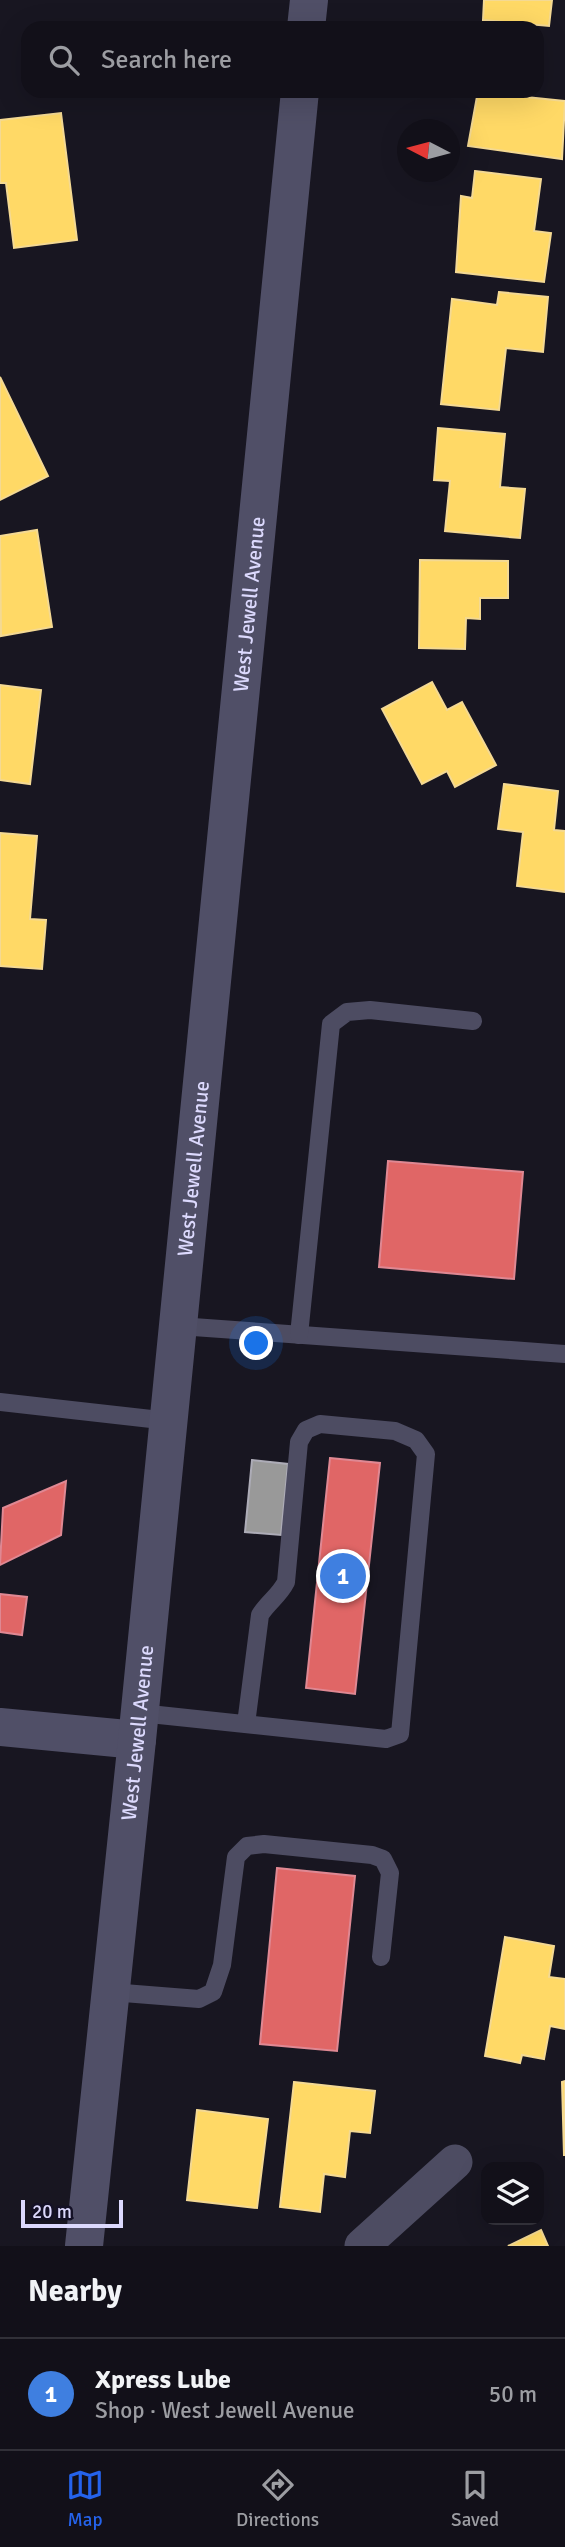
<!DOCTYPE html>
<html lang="en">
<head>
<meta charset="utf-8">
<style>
  body { margin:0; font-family:Signika,sans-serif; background:#1f1e26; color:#f1f3f6 }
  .controls { position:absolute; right:21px; bottom:21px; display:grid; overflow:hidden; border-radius:14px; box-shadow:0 7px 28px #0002 }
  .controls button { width:63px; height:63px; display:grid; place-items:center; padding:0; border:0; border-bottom:2px solid #313038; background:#121019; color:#f1f3f6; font:35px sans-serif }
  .compass { position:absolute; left:397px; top:119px; width:63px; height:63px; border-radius:50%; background:#121019; box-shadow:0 7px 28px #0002; rotate:276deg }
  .scale { position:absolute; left:21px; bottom:18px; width:102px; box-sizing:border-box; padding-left:7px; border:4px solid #dcd9fd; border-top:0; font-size:19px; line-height:24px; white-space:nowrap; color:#dcd9fd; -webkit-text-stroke:5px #141126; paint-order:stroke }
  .you { position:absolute; left:257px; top:1344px; width:24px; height:24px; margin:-18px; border:5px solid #fff; border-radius:50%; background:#1a73e8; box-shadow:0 0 0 10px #1a73e833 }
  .badge { display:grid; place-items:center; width:46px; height:46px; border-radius:50%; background:#2563eb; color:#fff; font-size:23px; font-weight:700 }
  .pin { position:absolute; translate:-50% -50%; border:4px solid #fff; box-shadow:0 2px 7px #0006 }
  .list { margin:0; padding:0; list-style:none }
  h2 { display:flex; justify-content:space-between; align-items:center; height:91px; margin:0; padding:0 28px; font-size:30px }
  h2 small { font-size:23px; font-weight:400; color:#9c9da2 }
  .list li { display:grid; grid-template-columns:46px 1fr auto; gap:21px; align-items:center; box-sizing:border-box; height:112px; padding:0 28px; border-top:2px solid #313038 }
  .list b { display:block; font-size:26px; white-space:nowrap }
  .list p { margin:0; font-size:23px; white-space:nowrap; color:#9c9da2 }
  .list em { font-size:23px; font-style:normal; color:#9c9da2 }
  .icon { flex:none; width:38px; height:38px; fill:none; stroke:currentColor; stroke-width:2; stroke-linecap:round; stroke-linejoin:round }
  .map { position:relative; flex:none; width:565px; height:2246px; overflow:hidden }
  .search { position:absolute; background:#121019; box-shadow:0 7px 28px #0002; left:21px; right:21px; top:21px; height:77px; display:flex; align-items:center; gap:18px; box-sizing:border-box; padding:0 24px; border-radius:21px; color:#9c9da2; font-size:26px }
  .sheet { height:203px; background:#121019 }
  nav { display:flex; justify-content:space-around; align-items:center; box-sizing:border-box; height:98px; border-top:2px solid #313038; background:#121019; font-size:19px; color:#9c9da2 }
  nav a { display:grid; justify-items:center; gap:4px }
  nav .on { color:#2563eb }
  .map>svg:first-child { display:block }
  .homes { fill:#ffd966; stroke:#f4d993; stroke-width:2 }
  .shops { fill:#e06666; stroke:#df8893; stroke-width:2 }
  .industry { fill:#999; stroke:#adacb7; stroke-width:2 }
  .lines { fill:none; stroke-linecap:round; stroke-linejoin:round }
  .lane { stroke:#4d4c62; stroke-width:18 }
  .street { stroke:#4d4c62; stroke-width:35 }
  .secondary { stroke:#504f67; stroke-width:38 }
  .labels { text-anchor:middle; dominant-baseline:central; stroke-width:7; stroke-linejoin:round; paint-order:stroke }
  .street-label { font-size:21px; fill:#dcd9fd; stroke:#141126 }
</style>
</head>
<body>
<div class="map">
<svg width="565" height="2246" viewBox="0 0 565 2246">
  <rect width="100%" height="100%" fill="#181621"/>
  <g class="homes">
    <path d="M 484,0 L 552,0 L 549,26 L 483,20 Z"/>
    <path d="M 478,91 L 527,91 L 526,97 L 565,101 L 562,159 L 468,146 Z"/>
    <path d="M 61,113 L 77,240 L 14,248 L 6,183 L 0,183 L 0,120 Z"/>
    <path d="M 475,171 L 541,179 L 534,231 L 551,233 L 544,282 L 456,272 L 461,196 L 472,198 Z"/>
    <path d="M 499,292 L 548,297 L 543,352 L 506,348 L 499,410 L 441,404 L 452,299 L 497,305 Z"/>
    <path d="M 0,377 L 48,476 L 0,500 Z"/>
    <path d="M 438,428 L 505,434 L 500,487 L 525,489 L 520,538 L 445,531 L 450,481 L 434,480 Z"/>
    <path d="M 37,530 L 52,627 L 1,636 L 0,536 Z"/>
    <path d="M 420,560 L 508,561 L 508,598 L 480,598 L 480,619 L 466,618 L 465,649 L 419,648 Z"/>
    <path d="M 432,682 L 447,710 L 462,702 L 496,765 L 455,787 L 447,771 L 422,784 L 382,709 Z"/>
    <path d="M 0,685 L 41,690 L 30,784 L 0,780 Z"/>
    <path d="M 504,784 L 558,791 L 554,830 L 565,831 L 565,892 L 517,886 L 523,832 L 498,829 Z"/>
    <path d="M 0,833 L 37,836 L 30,919 L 46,920 L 42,969 L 0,966 Z"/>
    <path d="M 505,1937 L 554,1946 L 549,1977 L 565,1979 L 565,2029 L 550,2026 L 544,2059 L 522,2055 L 520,2063 L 485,2056 Z"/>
    <path d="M 565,2081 L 565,2155 L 564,2155 L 562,2082 Z"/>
    <path d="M 294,2082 L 375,2091 L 370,2133 L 350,2131 L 345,2177 L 324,2174 L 320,2212 L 280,2207 Z"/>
    <path d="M 197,2110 L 268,2119 L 257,2208 L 187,2200 Z"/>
    <path d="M 541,2230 L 548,2246 L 508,2246 Z"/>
  </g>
  <g class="shops">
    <path d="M 388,1161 L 523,1172 L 514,1279 L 379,1267 Z"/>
    <path d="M 330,1458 L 380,1463 L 355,1694 L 306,1688 Z"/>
    <path d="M 66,1481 L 61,1535 L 0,1565 L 3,1508 Z"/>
    <path d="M 0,1594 L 27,1597 L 22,1635 L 0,1632 Z"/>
    <path d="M 277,1868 L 355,1876 L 337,2051 L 260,2044 Z"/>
  </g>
  <path class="industry" d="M 252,1460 L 288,1464 L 281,1535 L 245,1532 Z"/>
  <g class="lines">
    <g class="lane">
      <path d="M 179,1326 L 565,1354"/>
      <path d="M 299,1335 L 331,1024 L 347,1012 L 370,1010 L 473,1021"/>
      <path d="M 0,1402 L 169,1421"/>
      <path d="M 140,1713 L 386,1739 L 400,1734 L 426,1454 L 416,1440 L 395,1431 L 320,1424 L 306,1430 L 299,1442 L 286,1582 C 279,1596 268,1602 260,1615 L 246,1724"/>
      <path d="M 111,1992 L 199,1999 L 213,1992 L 222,1965 L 236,1857 L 247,1846 L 264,1844 L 372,1855 L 383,1859 L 390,1873 L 381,1957"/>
    </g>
    <path class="street" d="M 362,2246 L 455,2162"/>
    <g class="secondary">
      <path d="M 306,28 L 309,0"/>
      <path d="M 0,1727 L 137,1740"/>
      <path id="s1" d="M 84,2246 L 137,1740 L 300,91"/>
    </g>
  </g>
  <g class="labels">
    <g class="street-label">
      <text stroke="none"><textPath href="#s1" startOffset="1650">West Jewell Avenue</textPath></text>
      <text stroke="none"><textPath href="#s1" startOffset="1083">West Jewell Avenue</textPath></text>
      <text stroke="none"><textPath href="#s1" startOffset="516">West Jewell Avenue</textPath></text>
    </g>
  </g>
</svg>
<div class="controls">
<button><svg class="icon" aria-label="layers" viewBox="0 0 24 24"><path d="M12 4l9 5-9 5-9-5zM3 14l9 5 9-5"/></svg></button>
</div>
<svg class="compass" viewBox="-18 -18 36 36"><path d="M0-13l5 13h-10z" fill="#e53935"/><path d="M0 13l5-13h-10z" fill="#9c9da2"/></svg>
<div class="scale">20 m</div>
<div class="you"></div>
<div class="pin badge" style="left:343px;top:1576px;background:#3f7fe0">1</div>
<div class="search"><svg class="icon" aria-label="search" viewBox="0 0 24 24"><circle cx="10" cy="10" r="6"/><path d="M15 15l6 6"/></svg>Search here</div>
</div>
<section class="sheet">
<h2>Nearby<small></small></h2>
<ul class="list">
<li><span class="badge" style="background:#3f7fe0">1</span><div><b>Xpress Lube</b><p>Shop · West Jewell Avenue</p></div><em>50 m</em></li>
</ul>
</section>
<nav>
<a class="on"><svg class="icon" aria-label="map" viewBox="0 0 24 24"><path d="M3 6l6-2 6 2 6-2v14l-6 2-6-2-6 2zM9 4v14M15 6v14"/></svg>Map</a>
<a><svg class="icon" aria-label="directions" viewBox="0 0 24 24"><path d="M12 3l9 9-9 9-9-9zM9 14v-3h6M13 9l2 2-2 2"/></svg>Directions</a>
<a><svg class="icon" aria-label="saved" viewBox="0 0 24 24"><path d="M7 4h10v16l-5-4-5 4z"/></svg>Saved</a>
</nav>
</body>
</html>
